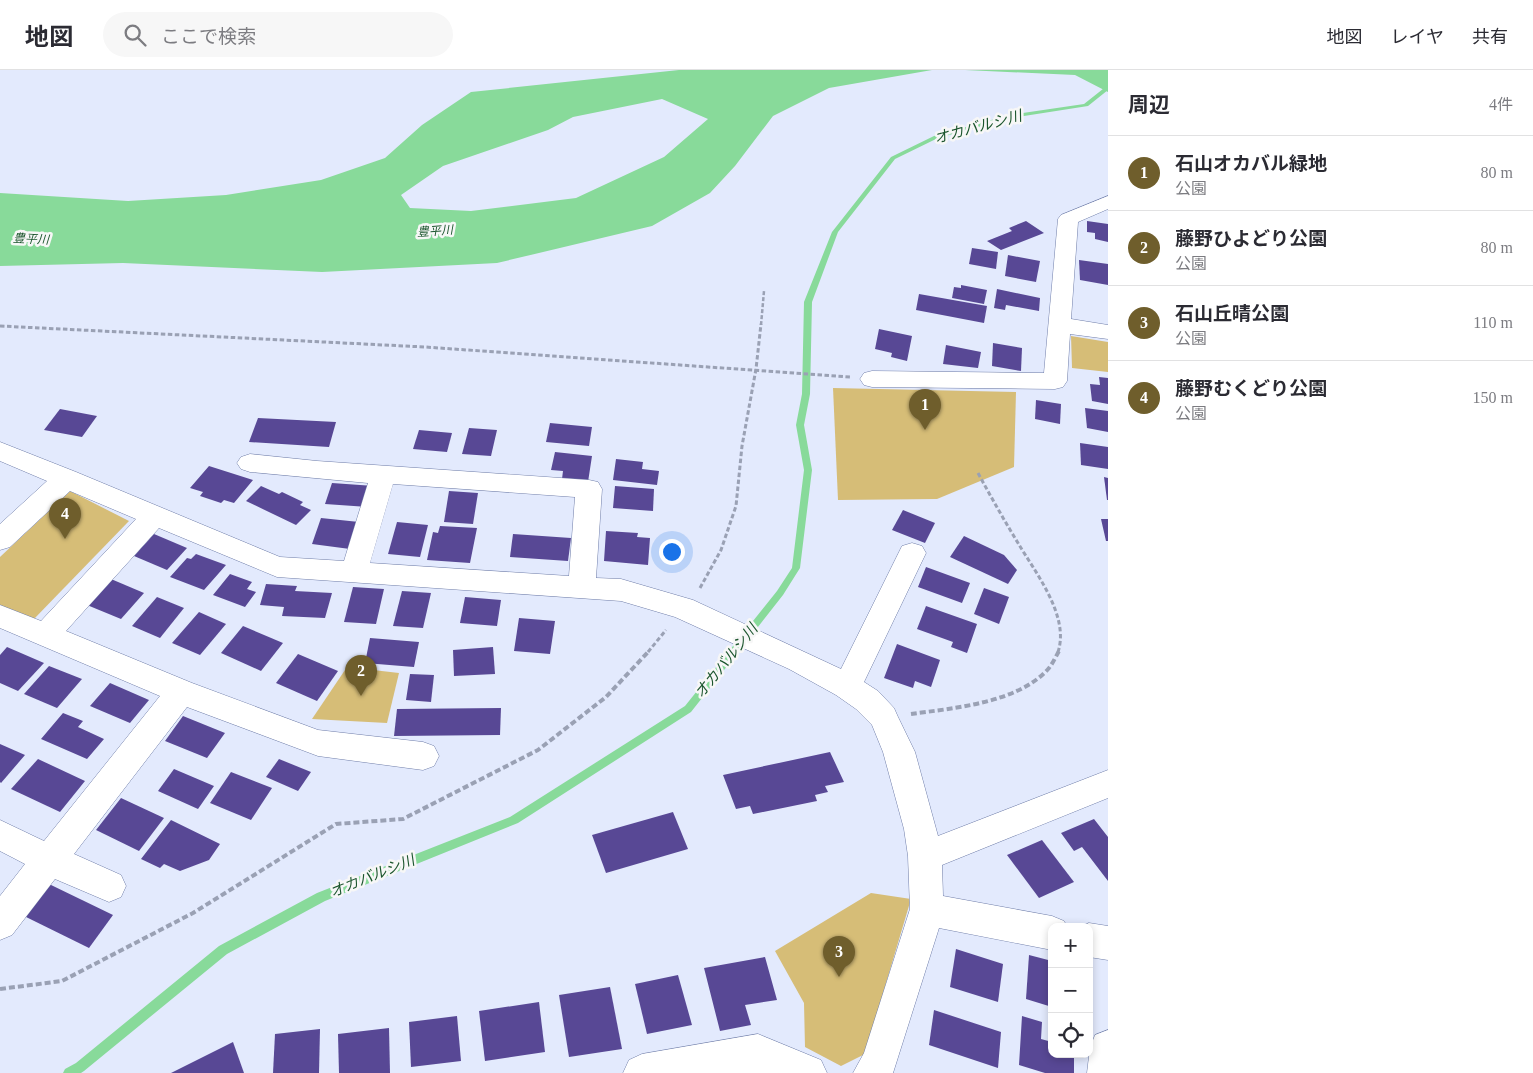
<!DOCTYPE html>
<html lang="ja">
<head>
<meta charset="utf-8">
<style>
  body { margin:0; font-family:"Times New Roman","Noto Sans JP",serif; background:#f7f7f7; color:#2b2b33 }
  .controls { position:absolute; right:15px; bottom:15px; display:grid; overflow:hidden; border-radius:10px; box-shadow:0 2px 8px #0003 }
  .controls button { width:45px; height:45px; display:grid; place-items:center; padding:0; border:0; border-bottom:1px solid #e1e1e2; background:#fff; color:#2b2b33; font:25px sans-serif }
  .you { position:absolute; left:671px; top:481px; width:18px; height:18px; margin:-12px; border:4px solid #fff; border-radius:50%; background:#1a73e8; box-shadow:0 0 0 8px #1a73e833 }
  .badge { display:grid; place-items:center; width:32px; height:32px; border-radius:50%; background:#6f5e2c; color:#fff; font-size:16px; font-weight:700 }
  .pin { position:absolute; translate:-50% -41px; filter:drop-shadow(0 1px 2px #0008) }
  .pin::after { content:''; position:absolute; top:26px; width:18px; height:15px; background:inherit; clip-path:polygon(0 0,100% 0,50% 100%) }
  .list { margin:0; padding:0; list-style:none }
  h2 { display:flex; justify-content:space-between; align-items:center; height:65px; margin:0; padding:0 20px; font-size:21px }
  h2 small { font-size:16px; font-weight:400; color:#7c7c81 }
  .list li { display:grid; grid-template-columns:32px 1fr auto; gap:15px; align-items:center; box-sizing:border-box; height:75px; padding:0 20px; border-top:1px solid #e1e1e2 }
  .list b { display:block; font-size:19px; white-space:nowrap }
  .list p { margin:0; font-size:16px; white-space:nowrap; color:#7c7c81 }
  .list em { font-size:16px; font-style:normal; color:#7c7c81 }
  .icon { flex:none; width:28px; height:28px; fill:none; stroke:currentColor; stroke-width:2; stroke-linecap:round; stroke-linejoin:round }
  .map { position:relative; flex:none; width:1108px; height:1003px; overflow:hidden }
  header { display:flex; align-items:center; gap:30px; box-sizing:border-box; height:70px; padding:0 25px; background:#fff; border-bottom:1px solid #e1e1e2 }
  header strong { font-size:24px }
  nav { display:flex; gap:28px; margin-inline-start:auto; font-size:18px }
  .search { width:350px; height:45px; background:#f7f7f7; display:flex; align-items:center; gap:12px; box-sizing:border-box; padding:0 18px; border-radius:28px; color:#7c7c81; font-size:19px }
  main { display:flex }
  aside { flex:1; background:#fff }
  .map>svg:first-child { display:block }
  .green { fill:#d6bd77 }
  .water { fill:#88da9a; fill-rule:evenodd }
  .lines { fill:none; stroke-linecap:round; stroke-linejoin:round }
  .stream { fill:#88da9a; fill-rule:evenodd }
  .building { fill:#584895 }
  .minor-casing { stroke:#707ea9; stroke-width:1 }
  .path-far2 { stroke:#9aa1b4; stroke-width:2.5; stroke-dasharray:4 2; stroke-linecap:butt }
  .path-far1 { stroke:#9aa1b4; stroke-width:3; stroke-dasharray:4.5 2.5; stroke-linecap:butt }
  .path { stroke:#9aa1b4; stroke-width:4; stroke-dasharray:6 3; stroke-linecap:butt }
  .minor { fill:#fff; fill-rule:evenodd }
  .labels { text-anchor:middle; dominant-baseline:central; stroke-width:5; stroke-linejoin:round; paint-order:stroke }
  .far-water-label { font-size:12px; font-style:italic; fill:#1b552d; stroke:#f7f7f7 }
  .water-label { font-size:15px; font-style:italic; fill:#1b552d; stroke:#f7f7f7 }
</style>
</head>
<body>
<header>
<strong>地図</strong>
<div class="search"><svg class="icon" aria-label="search" viewBox="0 0 24 24"><circle cx="10" cy="10" r="6"/><path d="M15 15l6 6"/></svg>ここで検索</div>
<nav><a>地図</a><a>レイヤ</a><a>共有</a></nav>
</header>
<main>
<div class="map">
<svg width="1108" height="1003" viewBox="0 0 1108 1003">
  <rect width="100%" height="100%" fill="#e3eafd"/>
  <g class="green">
    <path d="M 1071,266 L 1108,272 L 1108,302 L 1072,298 Z"/>
    <path d="M 833,318 L 1016,322 L 1014,397 L 937,429 L 838,430 Z"/>
    <path d="M 70,421 L 129,451 L 33,550 L 0,535 L 0,487 Z"/>
    <path d="M 347,597 L 399,603 L 387,653 L 312,649 Z"/>
    <path d="M 871,823 L 911,829 L 865,984 L 841,996 L 805,977 L 804,933 L 775,881 Z"/>
  </g>
  <g class="water">
    <path d="M 679,0 L 932,0 L 829,18 L 773,46 L 735,96 L 710,123 L 652,156 L 497,193 L 322,202 L 123,193 L 0,196 L 0,123 L 128,131 L 226,125 L 321,110 L 385,88 L 422,55 L 471,22 ZM 662,29 L 708,49 L 664,87 L 576,128 L 471,141 L 410,138 L 401,125 L 443,96 L 548,60 L 573,47 Z"/>
    <path d="M 965,0 L 1108,0 L 1108,22 L 1075,5 Z"/>
  </g>
  <g class="lines">
    <path class="stream" d="M 1108,15 L 1108,20 L 1088,36 L 1011,48 L 938,68 L 895,89 L 838,162 L 812,232 L 810,324 L 804,355 L 812,400 L 800,498 L 783,525 L 691,642 L 518,753 L 325,831 L 227,884 L 84,1001 L 81,1003 L 63,1003 L 65,999 L 76,993 L 219,876 L 317,823 L 510,747 L 685,636 L 777,521 L 792,498 L 804,400 L 796,355 L 802,324 L 804,232 L 832,162 L 891,87 L 934,66 L 1009,45 L 1084,34 Z"/>
  </g>
  <g class="building">
    <path d="M 1026,151 L 1044,163 L 1001,180 L 987,171 L 1012,161 L 1009,158 Z"/>
    <path d="M 1087,151 L 1108,154 L 1108,172 L 1095,169 L 1095,163 L 1087,162 Z"/>
    <path d="M 972,178 L 998,182 L 996,199 L 969,194 Z"/>
    <path d="M 1008,185 L 1040,191 L 1036,212 L 1005,206 Z"/>
    <path d="M 1079,190 L 1108,194 L 1108,215 L 1080,210 Z"/>
    <path d="M 961,215 L 987,220 L 984,234 L 952,228 L 954,217 L 961,218 Z"/>
    <path d="M 997,219 L 1040,228 L 1039,241 L 1006,235 L 1005,240 L 994,238 Z"/>
    <path d="M 919,224 L 987,236 L 984,253 L 916,240 Z"/>
    <path d="M 879,259 L 912,266 L 907,291 L 891,287 L 892,283 L 875,279 Z"/>
    <path d="M 993,273 L 1022,278 L 1021,301 L 992,296 Z"/>
    <path d="M 946,275 L 981,282 L 978,298 L 943,294 Z"/>
    <path d="M 1099,307 L 1108,308 L 1108,334 L 1092,331 L 1090,314 L 1100,315 Z"/>
    <path d="M 1036,330 L 1061,334 L 1060,354 L 1035,349 Z"/>
    <path d="M 1085,338 L 1108,341 L 1108,362 L 1087,358 Z"/>
    <path d="M 60,339 L 97,346 L 82,367 L 44,360 Z"/>
    <path d="M 258,348 L 336,352 L 329,377 L 249,372 Z"/>
    <path d="M 550,353 L 592,357 L 589,376 L 546,372 Z"/>
    <path d="M 469,358 L 497,360 L 491,386 L 462,384 Z"/>
    <path d="M 419,360 L 452,363 L 447,382 L 413,379 Z"/>
    <path d="M 1080,373 L 1108,377 L 1108,399 L 1081,395 Z"/>
    <path d="M 555,382 L 592,386 L 588,412 L 562,409 L 563,401 L 551,400 Z"/>
    <path d="M 616,389 L 643,392 L 642,399 L 659,401 L 657,415 L 613,410 Z"/>
    <path d="M 209,396 L 253,410 L 234,433 L 224,430 L 221,433 L 200,426 L 203,422 L 190,418 Z"/>
    <path d="M 1104,407 L 1108,408 L 1108,430 L 1107,430 Z"/>
    <path d="M 332,413 L 374,416 L 368,437 L 325,434 Z"/>
    <path d="M 261,416 L 279,424 L 282,422 L 303,432 L 300,435 L 311,440 L 296,455 L 246,431 Z"/>
    <path d="M 615,416 L 654,419 L 653,441 L 613,438 Z"/>
    <path d="M 449,421 L 478,423 L 473,454 L 444,452 Z"/>
    <path d="M 903,440 L 935,453 L 925,473 L 892,460 Z"/>
    <path d="M 321,448 L 359,452 L 350,479 L 312,474 Z"/>
    <path d="M 1101,449 L 1108,449 L 1108,471 L 1106,471 Z"/>
    <path d="M 397,452 L 428,455 L 420,487 L 388,484 Z"/>
    <path d="M 440,456 L 477,458 L 470,493 L 427,490 L 433,462 L 438,463 Z"/>
    <path d="M 606,461 L 638,463 L 637,467 L 650,468 L 648,495 L 604,491 Z"/>
    <path d="M 154,464 L 187,478 L 167,500 L 134,486 Z"/>
    <path d="M 513,464 L 571,468 L 568,491 L 510,487 Z"/>
    <path d="M 964,466 L 1004,485 L 1017,500 L 1008,514 L 950,487 Z"/>
    <path d="M 196,484 L 226,495 L 204,520 L 170,507 L 187,488 L 191,489 Z"/>
    <path d="M 926,497 L 970,513 L 962,533 L 918,517 Z"/>
    <path d="M 230,504 L 252,512 L 247,519 L 256,522 L 245,537 L 213,525 Z"/>
    <path d="M 111,509 L 144,523 L 121,549 L 87,535 Z"/>
    <path d="M 266,514 L 297,516 L 295,521 L 332,523 L 325,548 L 282,546 L 284,537 L 260,535 Z"/>
    <path d="M 353,517 L 384,519 L 376,554 L 344,552 Z"/>
    <path d="M 984,518 L 1009,527 L 999,554 L 974,544 Z"/>
    <path d="M 402,521 L 431,523 L 423,558 L 393,556 Z"/>
    <path d="M 157,527 L 184,538 L 160,568 L 132,556 Z"/>
    <path d="M 465,527 L 501,530 L 497,556 L 460,553 Z"/>
    <path d="M 926,536 L 977,554 L 967,583 L 951,577 L 953,572 L 917,559 Z"/>
    <path d="M 199,542 L 226,554 L 200,585 L 172,573 Z"/>
    <path d="M 519,548 L 555,551 L 550,584 L 514,581 Z"/>
    <path d="M 243,556 L 283,573 L 261,601 L 221,583 Z"/>
    <path d="M 370,568 L 419,572 L 414,597 L 365,593 Z"/>
    <path d="M 897,574 L 940,590 L 931,617 L 915,611 L 913,618 L 884,608 Z"/>
    <path d="M 7,577 L 44,593 L 18,621 L 0,613 L 0,585 Z"/>
    <path d="M 493,577 L 495,604 L 454,606 L 453,580 Z"/>
    <path d="M 298,584 L 338,601 L 317,631 L 276,613 Z"/>
    <path d="M 49,596 L 82,609 L 57,638 L 24,624 Z"/>
    <path d="M 410,604 L 434,605 L 431,632 L 406,630 Z"/>
    <path d="M 110,613 L 149,630 L 130,653 L 90,636 Z"/>
    <path d="M 501,638 L 500,665 L 394,666 L 397,639 Z"/>
    <path d="M 63,643 L 83,651 L 78,657 L 104,669 L 87,689 L 41,669 Z"/>
    <path d="M 183,646 L 225,663 L 207,688 L 165,671 Z"/>
    <path d="M 0,674 L 25,685 L 1,713 L 0,712 Z"/>
    <path d="M 830,682 L 844,712 L 825,716 L 828,722 L 815,725 L 817,731 L 753,744 L 750,736 L 736,739 L 723,705 Z"/>
    <path d="M 38,689 L 85,711 L 60,742 L 11,719 Z"/>
    <path d="M 279,689 L 311,702 L 298,721 L 266,707 Z"/>
    <path d="M 174,699 L 214,716 L 198,739 L 158,721 Z"/>
    <path d="M 231,702 L 272,718 L 251,750 L 210,733 Z"/>
    <path d="M 121,728 L 164,748 L 139,781 L 96,760 Z"/>
    <path d="M 673,742 L 688,779 L 606,803 L 592,765 Z"/>
    <path d="M 1094,749 L 1108,767 L 1108,811 L 1082,777 L 1074,781 L 1061,763 Z"/>
    <path d="M 171,750 L 220,774 L 209,790 L 180,801 L 164,794 L 160,798 L 141,789 Z"/>
    <path d="M 1042,770 L 1074,812 L 1039,828 L 1007,785 Z"/>
    <path d="M 49,814 L 113,845 L 89,878 L 24,846 Z"/>
    <path d="M 956,879 L 1003,894 L 998,932 L 950,917 Z"/>
    <path d="M 1029,885 L 1052,891 L 1052,937 L 1026,929 Z"/>
    <path d="M 765,887 L 777,930 L 745,935 L 751,955 L 720,961 L 704,898 Z"/>
    <path d="M 678,905 L 692,955 L 647,964 L 635,914 Z"/>
    <path d="M 610,917 L 622,979 L 569,987 L 559,925 Z"/>
    <path d="M 539,932 L 545,982 L 485,991 L 479,941 Z"/>
    <path d="M 934,940 L 1001,962 L 998,998 L 929,975 Z"/>
    <path d="M 457,946 L 461,991 L 411,997 L 409,952 Z"/>
    <path d="M 1022,946 L 1042,952 L 1041,969 L 1052,972 L 1052,984 L 1074,984 L 1074,1003 L 1045,1003 L 1019,995 Z"/>
    <path d="M 389,958 L 390,1003 L 339,1003 L 338,964 Z"/>
    <path d="M 320,959 L 319,1003 L 273,1003 L 275,964 Z"/>
    <path d="M 233,972 L 244,1003 L 171,1003 Z"/>
  </g>
  <g class="lines">
    <g class="minor-casing">
      <g id="minor">
        <path d="M 1108,126 L 1108,139 L 1078,152 L 1071,249 L 1108,255 L 1108,269 L 1070,264 L 1067,311 L 1063,317 L 1055,319 L 872,317 L 864,315 L 860,309 L 864,303 L 872,301 L 1044,303 L 1058,149 L 1061,145 Z"/>
        <path d="M 0,372 L 76,402 L 280,487 L 344,491 L 368,413 L 250,402 L 241,399 L 237,393 L 241,387 L 250,384 L 317,391 L 589,410 L 598,412 L 602,419 L 596,508 L 621,509 L 693,530 L 841,599 L 902,476 L 912,473 L 922,476 L 926,483 L 864,612 L 878,621 L 894,638 L 898,647 L 915,682 L 938,766 L 1108,700 L 1108,728 L 942,795 L 943,826 L 1052,846 L 1064,851 L 1067,857 L 1052,857 L 1052,880 L 939,858 L 893,1003 L 853,1003 L 864,983 L 910,839 L 908,786 L 904,759 L 883,682 L 872,655 L 856,639 L 836,625 L 789,599 L 675,547 L 621,531 L 277,507 L 159,458 L 66,561 L 192,613 L 318,660 L 423,672 L 434,676 L 439,686 L 434,696 L 423,700 L 318,686 L 187,637 L 74,784 L 121,805 L 126,816 L 121,827 L 109,832 L 55,809 L 12,865 L 0,870 L 0,826 L 25,794 L 0,781 L 0,750 L 44,771 L 160,626 L 0,558 L 0,535 L 41,551 L 136,449 L 70,421 L 10,477 L 0,480 L 0,454 L 47,411 L 0,391 ZM 393,414 L 575,427 L 569,506 L 370,493 Z"/>
        <path d="M 1089,853 L 1108,856 L 1108,890 L 1089,887 L 1089,857 L 1080,857 Z"/>
        <path d="M 1108,960 L 1108,1003 L 1087,1003 L 1090,978 L 1095,965 Z"/>
        <path d="M 758,964 L 821,990 L 827,1003 L 623,1003 L 629,990 L 642,984 Z"/>
      </g>
    </g>
    <path class="path-far2" d="M 761,255 L 764,221"/>
    <g class="path-far1">
      <path d="M 0,256 L 425,277 L 850,307"/>
      <path d="M 978,403 C 991,427 1004,450 1018,473 C 1035,502 1070,546 1058,582"/>
      <path d="M 700,518 L 721,480 L 736,436 L 742,376 L 756,299 L 761,254"/>
      <path d="M 648,582 L 666,560"/>
    </g>
    <g class="path">
      <path d="M 911,644 C 954,638 1019,633 1049,598 C 1053,593 1056,586 1059,581"/>
      <path d="M 0,919 L 62,911 L 193,843 L 336,754 L 403,749 L 538,680 L 606,627 L 649,581"/>
    </g>
    <use href="#minor" class="minor"/>
  </g>
  <g class="labels">
    <g class="far-water-label">
      <text transform="translate(435 161) rotate(-4)">豊平川</text>
      <text transform="translate(31 169) rotate(3)">豊平川</text>
    </g>
    <g class="water-label">
      <text transform="translate(978 57) rotate(-15)">オカバルシ川</text>
      <text transform="translate(726 591) rotate(-51)">オカバルシ川</text>
      <text transform="translate(372 806) rotate(-22)">オカバルシ川</text>
    </g>
  </g>
</svg>
<div class="controls">
<button>+</button>
<button>−</button>
<button><svg class="icon" aria-label="locate" viewBox="0 0 24 24"><circle cx="12" cy="12" r="6"/><path d="M12 2v4M12 18v4M2 12h4M18 12h4"/></svg></button>
</div>
<div class="you"></div>
<div class="pin badge" style="left:925px;top:360px">1</div>
<div class="pin badge" style="left:361px;top:626px">2</div>
<div class="pin badge" style="left:839px;top:907px">3</div>
<div class="pin badge" style="left:65px;top:469px">4</div>
</div>
<aside>
<h2>周辺<small>4件</small></h2>
<ul class="list">
<li><span class="badge">1</span><div><b>石山オカバル緑地</b><p>公園</p></div><em>80 m</em></li>
<li><span class="badge">2</span><div><b>藤野ひよどり公園</b><p>公園</p></div><em>80 m</em></li>
<li><span class="badge">3</span><div><b>石山丘晴公園</b><p>公園</p></div><em>110 m</em></li>
<li><span class="badge">4</span><div><b>藤野むくどり公園</b><p>公園</p></div><em>150 m</em></li>
</ul>
</aside>
</main>
</body>
</html>
